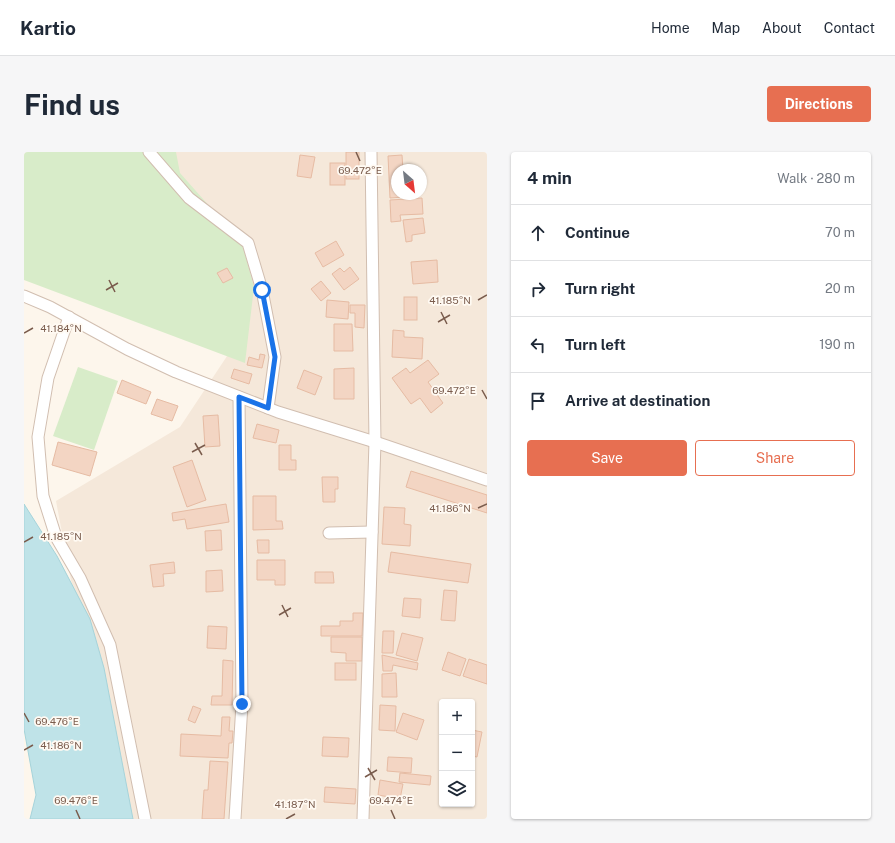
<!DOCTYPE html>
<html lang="en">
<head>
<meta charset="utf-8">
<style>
  body { margin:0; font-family:"Public Sans",sans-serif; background:#f6f6f7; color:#1f2937 }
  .controls { position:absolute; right:12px; bottom:12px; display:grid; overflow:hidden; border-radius:4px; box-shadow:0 1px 3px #0004 }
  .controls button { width:36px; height:36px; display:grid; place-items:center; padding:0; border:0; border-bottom:1px solid #e0e1e3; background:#fff; color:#1f2937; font:20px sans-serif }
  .compass { position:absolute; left:367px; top:12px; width:36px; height:36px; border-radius:50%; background:#fff; box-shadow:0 1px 3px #0004; rotate:152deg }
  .stop { position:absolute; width:12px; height:12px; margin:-9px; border:3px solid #1a73e8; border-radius:50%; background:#fff }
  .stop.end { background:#1a73e8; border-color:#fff; box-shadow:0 1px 4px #0008 }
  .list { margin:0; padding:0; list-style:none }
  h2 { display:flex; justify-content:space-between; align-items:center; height:52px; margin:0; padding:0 16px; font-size:17px }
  h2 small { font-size:13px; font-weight:400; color:#747a83 }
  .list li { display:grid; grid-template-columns:26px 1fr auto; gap:12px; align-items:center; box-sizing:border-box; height:56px; padding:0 16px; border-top:1px solid #e0e1e3 }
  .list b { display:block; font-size:15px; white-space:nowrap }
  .list em { font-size:13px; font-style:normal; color:#747a83 }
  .actions { display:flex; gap:8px; padding:12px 16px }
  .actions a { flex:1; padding:9px 0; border:1px solid #e76f51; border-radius:4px; text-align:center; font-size:14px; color:#e76f51 }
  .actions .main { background:#e76f51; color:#fff }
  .icon { flex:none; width:22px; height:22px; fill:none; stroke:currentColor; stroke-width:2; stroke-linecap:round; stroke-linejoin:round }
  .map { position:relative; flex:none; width:463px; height:667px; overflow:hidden; border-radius:4px }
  header { display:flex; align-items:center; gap:24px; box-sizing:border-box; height:56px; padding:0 20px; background:#fff; border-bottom:1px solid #e0e1e3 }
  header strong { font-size:19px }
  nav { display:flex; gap:22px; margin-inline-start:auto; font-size:14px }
  .intro { display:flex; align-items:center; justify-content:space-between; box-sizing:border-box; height:96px; padding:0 24px }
  h1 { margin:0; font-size:28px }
  .button { padding:10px 18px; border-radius:4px; background:#e76f51; color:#fff; font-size:14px; font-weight:700 }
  main { display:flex; gap:24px; padding:0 24px }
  aside { flex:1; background:#fff; border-radius:4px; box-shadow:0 1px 3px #0004 }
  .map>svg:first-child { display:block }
  .residential { fill:#f5e8da; fill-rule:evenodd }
  .green { fill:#d8ecc9 }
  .water { fill:#bfe3e8; stroke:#a5d3da }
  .building { fill:#f3d5c3; stroke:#e6bba3 }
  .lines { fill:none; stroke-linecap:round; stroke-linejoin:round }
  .minor-casing { stroke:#d1beb0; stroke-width:13 }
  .minor { stroke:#fff; stroke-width:11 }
  .route { stroke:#1a73e8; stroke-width:5 }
  .ticks { fill:none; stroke:#7a5c4d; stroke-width:1.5 }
  .ticks-label { font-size:10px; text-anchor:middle; fill:#7a5c4d; stroke:#fffaf3; stroke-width:3.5; stroke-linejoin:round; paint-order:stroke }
</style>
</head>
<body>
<header>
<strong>Kartio</strong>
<nav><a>Home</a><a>Map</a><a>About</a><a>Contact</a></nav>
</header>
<div class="intro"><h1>Find us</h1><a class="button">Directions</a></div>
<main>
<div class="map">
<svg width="463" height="667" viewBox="0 0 463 667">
  <rect width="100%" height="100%" fill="#fdf6ec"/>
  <path class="residential" d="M 73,0 L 463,0 L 463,667 L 92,667 L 32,349 L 156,275 L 219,180 ZM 373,18 L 397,18 L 397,42 L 373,42 ZM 418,550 L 448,550 L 448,652 L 418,652 Z"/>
  <g class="green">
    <path d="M 0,0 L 152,0 L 156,21 L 218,91 L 230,135 L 221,211 L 0,128 Z"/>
    <path d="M 54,215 L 94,229 L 70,298 L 29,284 Z"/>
  </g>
  <path class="water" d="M 0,352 L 33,404 L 66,467 L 80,516 L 109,667 L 6,667 L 12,643 L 0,577 Z"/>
  <g class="building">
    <rect x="322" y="0" width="13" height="27"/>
    <path d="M 276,3 L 291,5 L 287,26 L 273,24 Z"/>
    <path d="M 378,3 L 379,18 L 373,18 L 373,42 L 380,42 L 380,45 L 366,46 L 364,4 Z"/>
    <rect x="306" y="11" width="15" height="22"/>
    <path d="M 398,46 L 399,62 L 376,63 L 377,69 L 367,70 L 366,48 Z"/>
    <path d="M 399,66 L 401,81 L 388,83 L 388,89 L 382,90 L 379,68 Z"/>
    <path d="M 312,89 L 320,103 L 299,115 L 291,101 Z"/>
    <path d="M 413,108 L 414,130 L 389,132 L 387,110 Z"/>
    <path d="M 326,115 L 335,127 L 320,138 L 308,122 L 316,116 L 320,120 Z"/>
    <path d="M 203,116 L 209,126 L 199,131 L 193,121 Z"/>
    <path d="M 297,129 L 307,141 L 297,149 L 287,137 Z"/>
    <rect x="380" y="145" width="13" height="23"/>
    <path d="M 303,148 L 325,150 L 324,167 L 302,165 Z"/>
    <path d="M 326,153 L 341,153 L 340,176 L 331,175 L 331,161 L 326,161 Z"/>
    <path d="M 310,172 L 328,172 L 329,199 L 310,199 Z"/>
    <path d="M 369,178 L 380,179 L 380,185 L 399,186 L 398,207 L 368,205 Z"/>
    <path d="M 236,202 L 241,203 L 238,216 L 223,213 L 225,205 L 235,208 Z"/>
    <path d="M 404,208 L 415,222 L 404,230 L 419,251 L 407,261 L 396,246 L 387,252 L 368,226 L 382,216 L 386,221 Z"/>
    <path d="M 330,216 L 330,247 L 310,247 L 310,217 Z"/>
    <path d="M 210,217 L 228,222 L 225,232 L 207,226 Z"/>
    <path d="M 280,218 L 298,225 L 291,243 L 273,236 Z"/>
    <path d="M 98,228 L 127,240 L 122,252 L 93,241 Z"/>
    <path d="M 133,247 L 154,254 L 148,269 L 127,262 Z"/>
    <path d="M 194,263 L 196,294 L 181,295 L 179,264 Z"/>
    <path d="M 233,272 L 255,278 L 252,291 L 229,286 Z"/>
    <path d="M 34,290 L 73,300 L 66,324 L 28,313 Z"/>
    <path d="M 255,293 L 267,293 L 267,308 L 272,308 L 272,318 L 255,318 Z"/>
    <path d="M 168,308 L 182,348 L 163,355 L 149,315 Z"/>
    <path d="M 387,319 L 463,343 L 463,361 L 382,335 Z"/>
    <path d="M 298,325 L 314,325 L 314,337 L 311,337 L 311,350 L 299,350 Z"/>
    <path d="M 229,344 L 252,344 L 252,369 L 258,369 L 259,377 L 229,378 Z"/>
    <path d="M 202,352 L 205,370 L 163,377 L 161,367 L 149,369 L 148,361 Z"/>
    <path d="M 360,355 L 381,356 L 380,372 L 387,373 L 386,394 L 358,392 Z"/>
    <path d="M 197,378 L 198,398 L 182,399 L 181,379 Z"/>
    <path d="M 233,388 L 245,388 L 245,401 L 234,401 Z"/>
    <path d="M 367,400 L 447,412 L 444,431 L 364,420 Z"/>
    <path d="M 233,408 L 261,408 L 261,433 L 251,433 L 251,428 L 233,428 Z"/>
    <path d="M 150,410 L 151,421 L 139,422 L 140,434 L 129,435 L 126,413 Z"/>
    <path d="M 198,418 L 199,439 L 182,440 L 182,419 Z"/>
    <path d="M 291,420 L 309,420 L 310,431 L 291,431 Z"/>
    <path d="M 420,438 L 433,439 L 431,469 L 417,468 Z"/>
    <path d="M 380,446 L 397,447 L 396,466 L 378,464 Z"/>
    <path d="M 329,461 L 339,461 L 338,484 L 297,484 L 297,474 L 316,474 L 316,469 L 329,469 Z"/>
    <path d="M 184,474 L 203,475 L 202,497 L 183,496 Z"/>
    <path d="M 359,479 L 370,479 L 369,501 L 358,501 Z"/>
    <path d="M 378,481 L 399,486 L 393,509 L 372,503 Z"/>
    <path d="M 307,485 L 338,485 L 338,509 L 322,509 L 322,501 L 307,500 Z"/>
    <path d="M 424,500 L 442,507 L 436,524 L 418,518 Z"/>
    <path d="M 358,503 L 394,511 L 393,518 L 369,513 L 368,519 L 359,519 Z"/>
    <path d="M 445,507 L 463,513 L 463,532 L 439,524 Z"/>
    <path d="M 199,508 L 209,509 L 208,553 L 187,553 L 188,544 L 198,544 Z"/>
    <rect x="311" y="511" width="21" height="17"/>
    <path d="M 372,521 L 373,545 L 358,545 L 358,522 Z"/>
    <path d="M 356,553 L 372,554 L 371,579 L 355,578 Z"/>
    <path d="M 169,554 L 177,557 L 171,571 L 164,568 Z"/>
    <path d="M 379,561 L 400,568 L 393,588 L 372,580 Z"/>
    <path d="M 198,565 L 206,565 L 205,579 L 209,579 L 208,591 L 205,591 L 204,606 L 156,604 L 157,582 L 197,584 Z"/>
    <path d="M 448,578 L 458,580 L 453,605 L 448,604 Z"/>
    <path d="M 299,585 L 325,586 L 324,605 L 298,604 Z"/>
    <path d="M 364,605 L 388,606 L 387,621 L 363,619 Z"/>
    <path d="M 186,609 L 204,610 L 200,667 L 178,667 L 180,638 L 184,638 Z"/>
    <path d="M 376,621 L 407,624 L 406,633 L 375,630 Z"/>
    <path d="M 356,628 L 379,632 L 376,647 L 354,643 Z"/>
    <path d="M 301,635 L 332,637 L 331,652 L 300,650 Z"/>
  </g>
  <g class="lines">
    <g class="minor-casing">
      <g id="minor">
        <path d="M 125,0 L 165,46 L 224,91 L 238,138 L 251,205 L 244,256"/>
        <path d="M 0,144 L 26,155 L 103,197 L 152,220 L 254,260 L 351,290 L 463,328"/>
        <path d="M 45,165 L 24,226 L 14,285 L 19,344 L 32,385 L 56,426 L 86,493 L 121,667"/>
        <path d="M 305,381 L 348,380"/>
        <path d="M 211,667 L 218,552 L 215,245"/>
        <path d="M 339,667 L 351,290 L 347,0"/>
      </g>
    </g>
    <use href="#minor" class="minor"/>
  </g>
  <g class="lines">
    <path class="route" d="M 218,552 L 215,245 L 244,256 L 251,205 L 238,138"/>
  </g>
  <path class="ticks" d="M 332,0 L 336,9M 85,128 L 91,140M 82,138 L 94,131M 454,148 L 463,143M 417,160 L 423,172M 414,170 L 426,163M 0,181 L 9,176M 458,238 L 463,247M 171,291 L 178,303M 168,300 L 181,293M 454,356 L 463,352M 0,390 L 9,385M 258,453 L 264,465M 255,463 L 267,456M 0,561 L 5,570M 0,598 L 9,593M 344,616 L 351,628M 341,625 L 353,618M 52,658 L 56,667M 367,658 L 371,667M 262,667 L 271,662"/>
  <g class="ticks-label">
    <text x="336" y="22">69.472°E</text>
    <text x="426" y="152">41.185°N</text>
    <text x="37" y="180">41.184°N</text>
    <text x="430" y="242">69.472°E</text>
    <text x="426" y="360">41.186°N</text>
    <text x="37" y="388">41.185°N</text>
    <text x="33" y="573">69.476°E</text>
    <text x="37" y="597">41.186°N</text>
    <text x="52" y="652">69.476°E</text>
    <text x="367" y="652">69.474°E</text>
    <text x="271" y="656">41.187°N</text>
  </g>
</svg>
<div class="controls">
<button>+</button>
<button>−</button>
<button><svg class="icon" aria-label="layers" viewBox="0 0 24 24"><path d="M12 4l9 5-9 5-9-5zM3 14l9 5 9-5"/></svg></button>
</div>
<svg class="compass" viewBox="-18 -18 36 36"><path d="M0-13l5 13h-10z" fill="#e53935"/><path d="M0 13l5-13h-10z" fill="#747a83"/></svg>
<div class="stop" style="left:238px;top:138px"></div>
<div class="stop end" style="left:218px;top:552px"></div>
</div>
<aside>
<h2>4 min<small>Walk · 280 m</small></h2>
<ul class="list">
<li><svg class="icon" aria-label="ahead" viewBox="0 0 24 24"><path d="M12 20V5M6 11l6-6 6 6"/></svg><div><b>Continue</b></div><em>70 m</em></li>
<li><svg class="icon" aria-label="right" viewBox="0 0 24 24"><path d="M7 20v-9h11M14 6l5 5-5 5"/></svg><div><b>Turn right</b></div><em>20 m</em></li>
<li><svg class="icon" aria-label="left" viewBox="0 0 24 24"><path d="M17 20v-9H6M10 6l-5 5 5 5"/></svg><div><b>Turn left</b></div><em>190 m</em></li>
<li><svg class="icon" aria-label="arrive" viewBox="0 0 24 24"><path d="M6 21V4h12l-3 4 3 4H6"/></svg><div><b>Arrive at destination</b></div></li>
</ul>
<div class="actions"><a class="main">Save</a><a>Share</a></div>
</aside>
</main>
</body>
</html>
